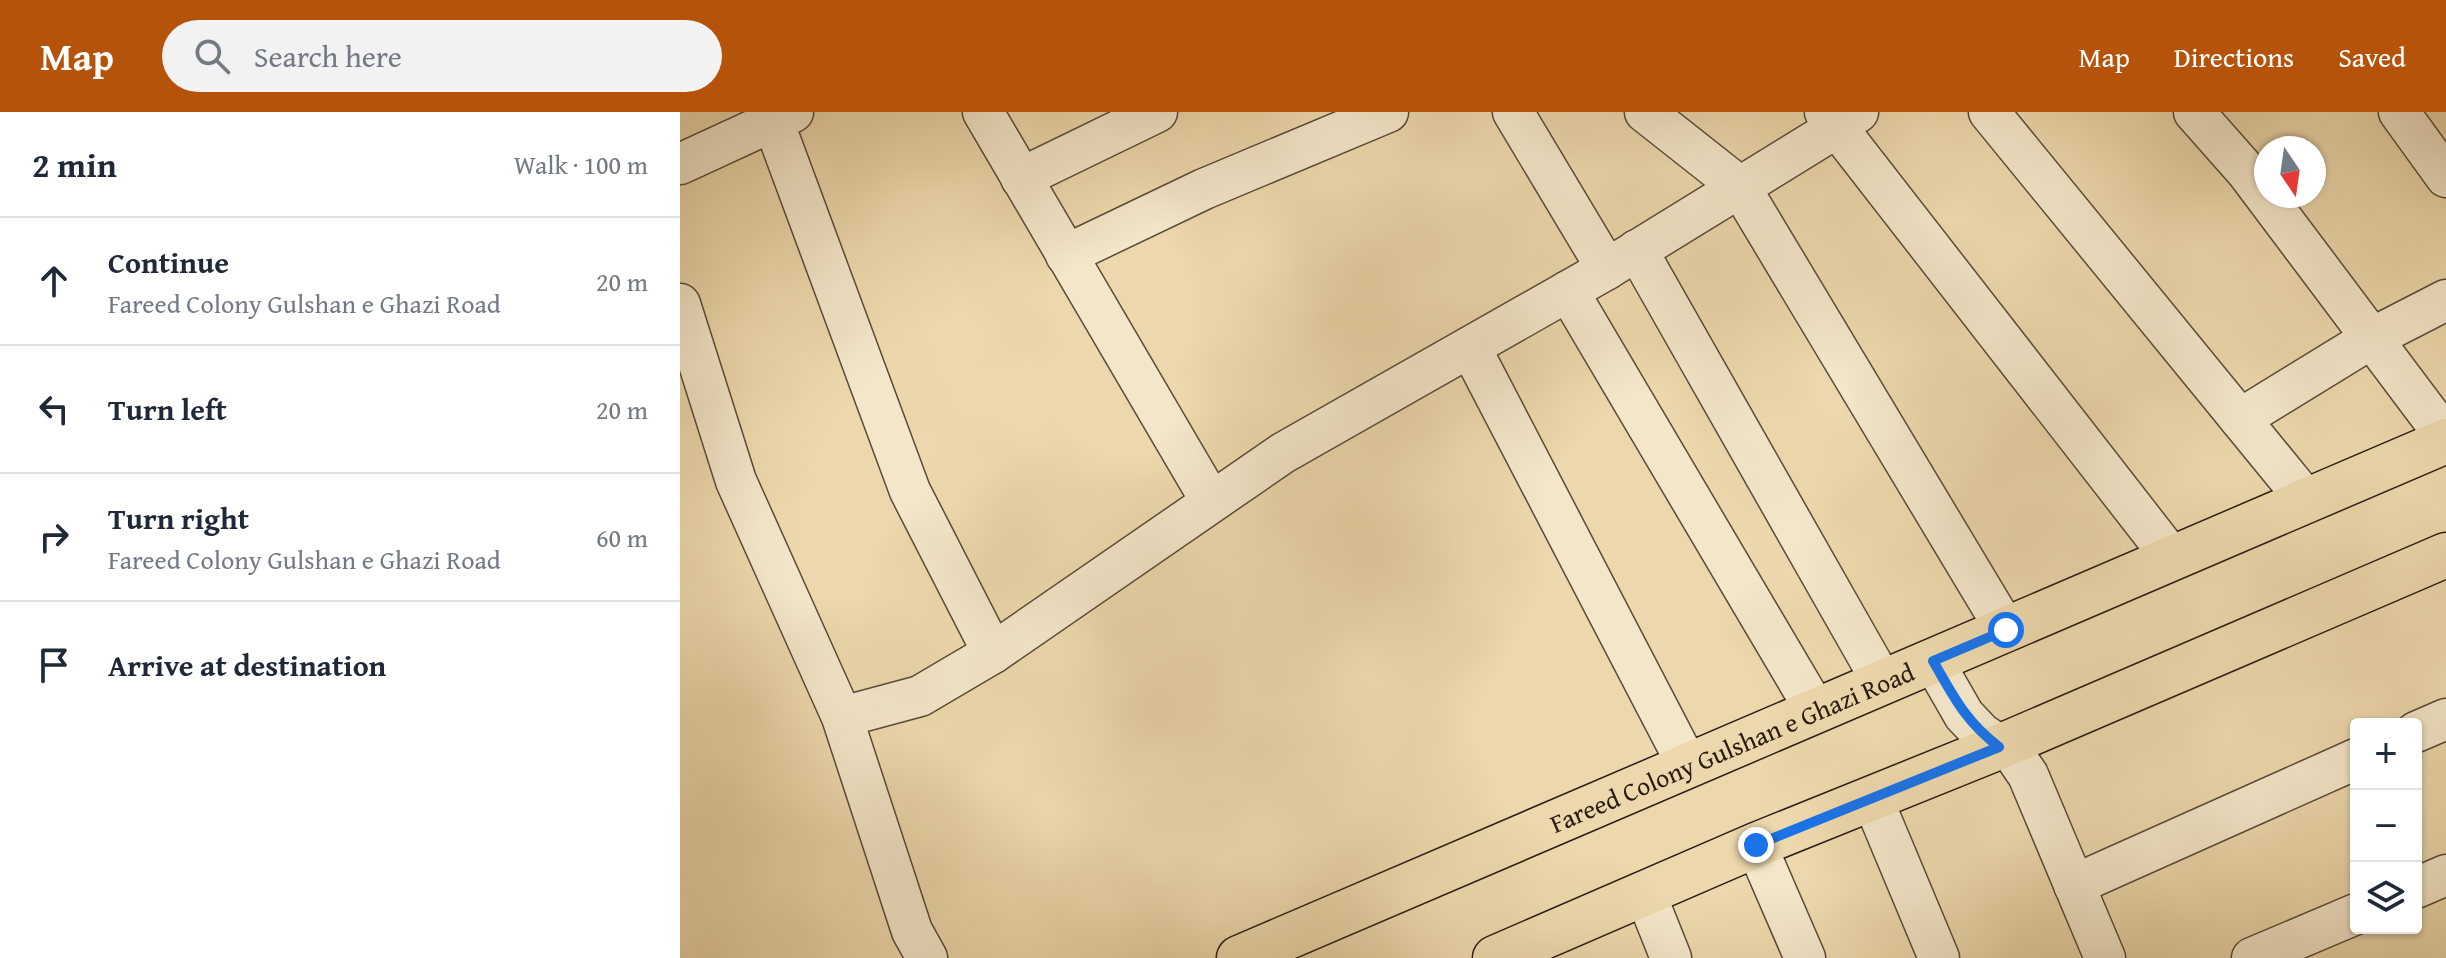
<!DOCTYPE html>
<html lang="en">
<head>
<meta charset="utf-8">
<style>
  body { margin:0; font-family:"Gentium Book Plus",serif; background:#f2f2f3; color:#1f2937 }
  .controls { position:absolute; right:24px; bottom:24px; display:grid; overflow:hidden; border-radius:8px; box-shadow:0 2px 6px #0004 }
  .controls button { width:72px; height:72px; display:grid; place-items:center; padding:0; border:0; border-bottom:2px solid #e0e1e3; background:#fff; color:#1f2937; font:40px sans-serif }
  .compass { position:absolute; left:1574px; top:24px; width:72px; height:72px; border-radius:50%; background:#fff; box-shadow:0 2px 6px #0004; rotate:167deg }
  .stop { position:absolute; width:24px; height:24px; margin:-18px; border:6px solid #1a73e8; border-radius:50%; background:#fff }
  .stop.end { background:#1a73e8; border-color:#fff; box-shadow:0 2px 8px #0008 }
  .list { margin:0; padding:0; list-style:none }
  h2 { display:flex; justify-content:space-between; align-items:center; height:104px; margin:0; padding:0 32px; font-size:34px }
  h2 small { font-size:26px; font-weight:400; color:#747a83 }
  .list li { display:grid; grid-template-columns:52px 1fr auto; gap:24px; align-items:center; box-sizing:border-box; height:128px; padding:0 32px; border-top:2px solid #e0e1e3 }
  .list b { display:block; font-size:30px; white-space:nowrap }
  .list p { margin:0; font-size:26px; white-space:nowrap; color:#747a83 }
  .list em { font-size:26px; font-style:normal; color:#747a83 }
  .icon { flex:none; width:44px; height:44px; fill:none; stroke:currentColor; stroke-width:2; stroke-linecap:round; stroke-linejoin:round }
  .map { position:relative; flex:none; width:1766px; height:846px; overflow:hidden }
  header { display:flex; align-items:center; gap:48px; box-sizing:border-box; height:112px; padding:0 40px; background:#b45309; color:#fff }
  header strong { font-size:38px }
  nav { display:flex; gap:44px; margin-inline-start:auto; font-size:28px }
  .search { width:560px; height:72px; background:#f2f2f3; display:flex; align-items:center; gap:20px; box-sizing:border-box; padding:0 28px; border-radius:44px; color:#747a83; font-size:30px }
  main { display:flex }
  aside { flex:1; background:#fff }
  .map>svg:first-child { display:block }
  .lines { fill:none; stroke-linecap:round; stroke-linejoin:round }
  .minor-casing { stroke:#594b38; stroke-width:43 }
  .major-casing { stroke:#281c11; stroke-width:47 }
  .minor { stroke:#f3e6c9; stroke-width:40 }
  .major { stroke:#ecd8ac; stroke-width:44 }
  .route { stroke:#1a73e8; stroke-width:10 }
  .labels { text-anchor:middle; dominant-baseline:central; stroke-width:6; stroke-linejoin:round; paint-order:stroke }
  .street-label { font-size:26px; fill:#281c11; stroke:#f3e6c9 }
</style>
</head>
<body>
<header>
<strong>Map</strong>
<div class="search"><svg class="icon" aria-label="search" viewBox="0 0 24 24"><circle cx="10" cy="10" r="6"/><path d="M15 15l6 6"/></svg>Search here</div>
<nav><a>Map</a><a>Directions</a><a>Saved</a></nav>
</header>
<main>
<aside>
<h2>2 min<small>Walk · 100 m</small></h2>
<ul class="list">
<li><svg class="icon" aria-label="ahead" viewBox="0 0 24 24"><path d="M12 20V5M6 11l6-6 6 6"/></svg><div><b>Continue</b><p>Fareed Colony Gulshan e Ghazi Road</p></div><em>20 m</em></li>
<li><svg class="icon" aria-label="left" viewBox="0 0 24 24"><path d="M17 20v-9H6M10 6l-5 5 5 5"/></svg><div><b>Turn left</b></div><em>20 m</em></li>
<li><svg class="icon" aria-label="right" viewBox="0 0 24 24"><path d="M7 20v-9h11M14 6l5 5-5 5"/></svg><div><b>Turn right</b><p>Fareed Colony Gulshan e Ghazi Road</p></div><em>60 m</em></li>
<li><svg class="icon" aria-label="arrive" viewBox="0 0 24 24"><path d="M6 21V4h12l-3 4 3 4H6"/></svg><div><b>Arrive at destination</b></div></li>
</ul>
</aside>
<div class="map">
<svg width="1766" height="846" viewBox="0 0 1766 846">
  <rect width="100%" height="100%" fill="#ecd8ac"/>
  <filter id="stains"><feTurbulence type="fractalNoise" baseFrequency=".0025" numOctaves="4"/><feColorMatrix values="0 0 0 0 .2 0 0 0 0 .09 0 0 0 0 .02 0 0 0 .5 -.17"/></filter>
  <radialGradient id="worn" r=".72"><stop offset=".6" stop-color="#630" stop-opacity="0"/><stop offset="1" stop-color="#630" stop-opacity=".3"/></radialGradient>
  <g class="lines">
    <g class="minor-casing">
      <g id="minor">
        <path d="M 303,0 L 531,389"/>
        <path d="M 833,0 L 927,157"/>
        <path d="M 965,0 L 1060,75 L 1326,518"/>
        <path d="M 1145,0 L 1492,446"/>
        <path d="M 1309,0 L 1627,389"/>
        <path d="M 1514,0 L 1567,60 L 1766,325"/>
        <path d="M 1719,0 L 1766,65"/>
        <path d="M 93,9 L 230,379 L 313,541"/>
        <path d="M 0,52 L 113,0"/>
        <path d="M 341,66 L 477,0"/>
        <path d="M 957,138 L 1203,571"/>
        <path d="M 386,143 L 524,77 L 708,0"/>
        <path d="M 888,179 L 1136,599"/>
        <path d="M 0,192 L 56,369 L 162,605 L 232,819 L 247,846"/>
        <path d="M 790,235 L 1008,654"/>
        <path d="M 1560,307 L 1692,226 L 1766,188"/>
        <path d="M 1253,549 L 1284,603 L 1301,621 L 1335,644 L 1348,663 L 1425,846"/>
        <path d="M 162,605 L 240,584 L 313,541 L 603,341 L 927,157 L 1143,24 L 1178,0"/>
        <path d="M 1736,620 L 1766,607"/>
        <path d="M 1192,686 L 1259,846"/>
        <path d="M 1076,733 L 1125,846"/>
        <path d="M 1394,773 L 1676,647"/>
        <path d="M 1736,776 L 1766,763"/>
        <path d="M 965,781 L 991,846"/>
        <path d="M 1572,846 L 1676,802"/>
      </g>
    </g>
    <g class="major-casing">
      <g id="major">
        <path id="s1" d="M 559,846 L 1766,329"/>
        <path d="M 815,846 L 1076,733 L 1319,635 L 1766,443"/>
      </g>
    </g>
    <use href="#minor" class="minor"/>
    <use href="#major" class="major"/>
  </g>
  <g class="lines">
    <path class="route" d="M 1076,733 L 1319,635 C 1285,609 1274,585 1253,549 L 1326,518"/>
  </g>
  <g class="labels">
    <g class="street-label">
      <text stroke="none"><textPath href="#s1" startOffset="536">Fareed Colony Gulshan e Ghazi Road</textPath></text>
    </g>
  </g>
  <rect width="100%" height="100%" filter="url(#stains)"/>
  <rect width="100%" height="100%" fill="url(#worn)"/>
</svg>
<div class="controls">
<button>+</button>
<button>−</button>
<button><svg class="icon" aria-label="layers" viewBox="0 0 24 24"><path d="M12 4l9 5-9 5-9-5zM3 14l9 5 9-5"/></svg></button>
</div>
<svg class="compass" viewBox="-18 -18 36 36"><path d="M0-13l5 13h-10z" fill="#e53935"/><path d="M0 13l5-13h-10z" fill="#747a83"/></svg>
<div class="stop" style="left:1326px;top:518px"></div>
<div class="stop end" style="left:1076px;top:733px"></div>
</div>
</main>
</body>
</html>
